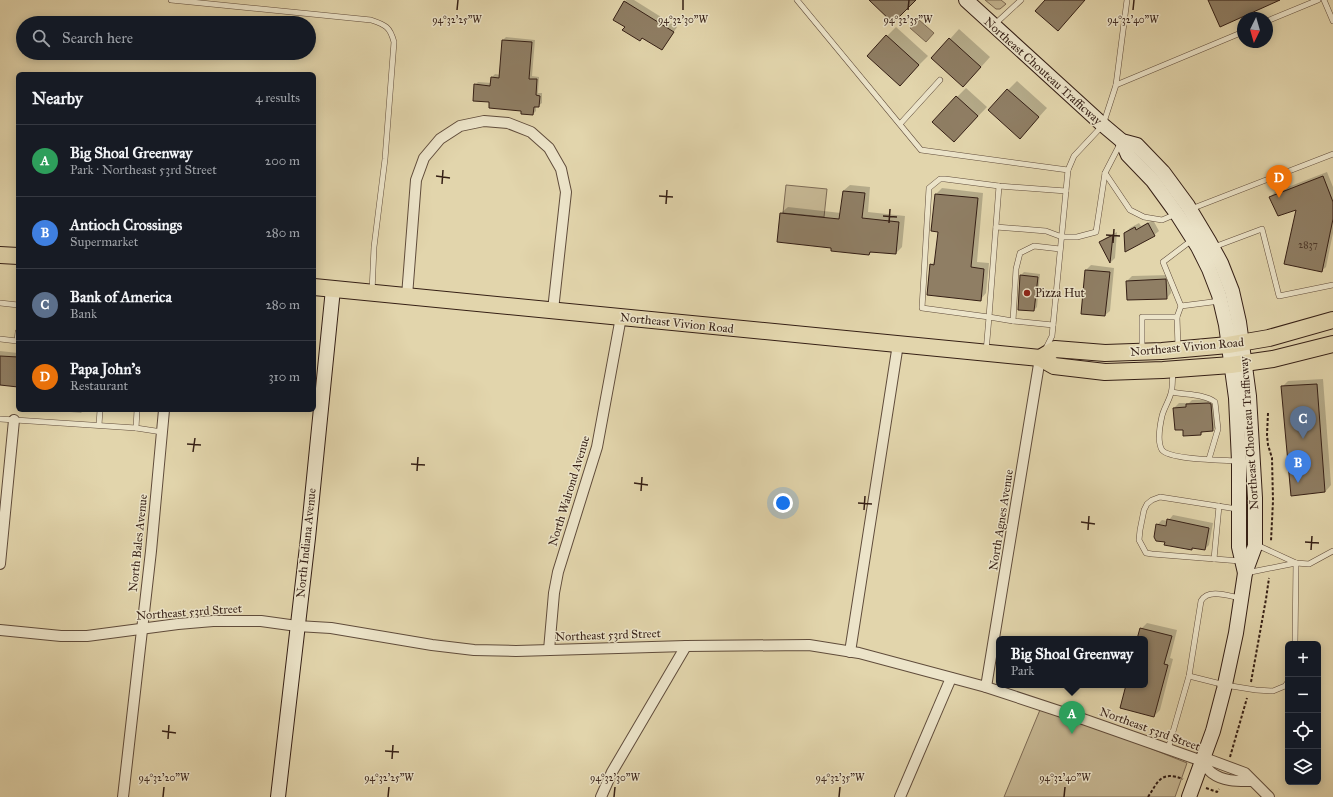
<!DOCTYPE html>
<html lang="en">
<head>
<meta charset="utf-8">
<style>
  body { margin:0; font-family:"IM FELL Great Primer",serif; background:#20242c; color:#f1f3f6 }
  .controls { position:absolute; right:12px; bottom:12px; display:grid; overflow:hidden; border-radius:6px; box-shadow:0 2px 10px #0003 }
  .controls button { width:36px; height:36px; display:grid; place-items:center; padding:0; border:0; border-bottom:1px solid #363941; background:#171b24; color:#f1f3f6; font:20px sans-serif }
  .compass { position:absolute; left:1237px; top:12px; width:36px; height:36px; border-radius:50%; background:#171b24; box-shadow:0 2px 10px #0003; rotate:185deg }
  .you { position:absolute; left:783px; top:503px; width:14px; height:14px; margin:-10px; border:3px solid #fff; border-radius:50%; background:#1a73e8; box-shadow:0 0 0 6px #1a73e833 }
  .badge { display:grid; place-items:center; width:26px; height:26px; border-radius:50%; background:#8c9099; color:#fff; font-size:13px; font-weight:700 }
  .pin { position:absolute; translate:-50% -33px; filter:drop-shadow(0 1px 2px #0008) }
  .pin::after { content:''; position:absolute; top:21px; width:14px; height:12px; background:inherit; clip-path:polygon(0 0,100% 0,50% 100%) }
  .popup { position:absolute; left:996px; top:636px; width:152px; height:52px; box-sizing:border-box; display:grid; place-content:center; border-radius:6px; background:#171b24; filter:drop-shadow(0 1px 3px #0005); font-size:13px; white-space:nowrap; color:#9ea1a6 }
  .popup b { font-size:15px; color:#f1f3f6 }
  .popup::after { content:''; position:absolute; left:50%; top:100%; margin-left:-8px; border:8px solid transparent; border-top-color:#171b24 }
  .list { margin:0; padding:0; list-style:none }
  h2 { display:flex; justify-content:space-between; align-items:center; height:52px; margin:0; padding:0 16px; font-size:17px }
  h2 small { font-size:13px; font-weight:400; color:#9ea1a6 }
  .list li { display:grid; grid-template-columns:26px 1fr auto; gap:12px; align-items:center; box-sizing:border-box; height:72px; padding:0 16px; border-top:1px solid #363941 }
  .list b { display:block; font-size:15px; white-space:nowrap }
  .list p { margin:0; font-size:13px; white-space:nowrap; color:#9ea1a6 }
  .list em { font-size:13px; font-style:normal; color:#9ea1a6 }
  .icon { flex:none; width:22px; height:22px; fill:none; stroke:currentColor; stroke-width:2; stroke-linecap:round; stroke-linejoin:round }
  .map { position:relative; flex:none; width:1333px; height:797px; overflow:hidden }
  .search { position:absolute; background:#171b24; box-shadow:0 2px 10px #0003; left:16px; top:16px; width:300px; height:44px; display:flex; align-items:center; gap:10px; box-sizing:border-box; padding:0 14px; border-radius:22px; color:#9ea1a6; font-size:15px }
  .panel { position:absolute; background:#171b24; box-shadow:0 2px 10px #0003; left:16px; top:72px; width:300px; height:340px; border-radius:6px }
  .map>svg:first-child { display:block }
  .green { fill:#c5b692; stroke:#7d6a54 }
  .water { fill:#a79779; stroke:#796751 }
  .shadow { fill:#0003 }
  .building { fill:#8f7e64; stroke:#351f15 }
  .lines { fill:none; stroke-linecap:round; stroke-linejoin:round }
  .lane-casing { stroke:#604c3b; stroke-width:6 }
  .street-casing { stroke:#604c3b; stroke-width:12 }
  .secondary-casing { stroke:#351f15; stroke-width:16 }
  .primary-casing { stroke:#351f15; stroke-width:18 }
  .path { stroke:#351f15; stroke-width:2; stroke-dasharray:3 2; stroke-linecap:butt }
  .lane { stroke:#ece4c9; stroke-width:5 }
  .street { stroke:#ece4c9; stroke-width:10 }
  .secondary { stroke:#ece4c9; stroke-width:14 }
  .primary { stroke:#e2d5ac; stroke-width:16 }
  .ticks { fill:none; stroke:#351f15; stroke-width:1.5 }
  .poi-dot { fill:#8f2418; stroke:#ece4c9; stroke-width:1.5 }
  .labels { text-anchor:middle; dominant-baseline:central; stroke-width:3; stroke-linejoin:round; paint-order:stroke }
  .number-label { font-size:10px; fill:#4c3729 }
  .street-label { font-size:12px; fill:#351f15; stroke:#ece4c9 }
  .poi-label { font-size:12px; fill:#351f15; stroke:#ece4c9; text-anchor:start }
  .ticks-label { font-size:10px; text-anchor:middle; fill:#351f15; stroke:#ece4c9; stroke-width:3; stroke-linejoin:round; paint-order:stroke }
</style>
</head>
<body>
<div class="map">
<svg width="1333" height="797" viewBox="0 0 1333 797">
  <rect width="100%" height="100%" fill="#e2d5ac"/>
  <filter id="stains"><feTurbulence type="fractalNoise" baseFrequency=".005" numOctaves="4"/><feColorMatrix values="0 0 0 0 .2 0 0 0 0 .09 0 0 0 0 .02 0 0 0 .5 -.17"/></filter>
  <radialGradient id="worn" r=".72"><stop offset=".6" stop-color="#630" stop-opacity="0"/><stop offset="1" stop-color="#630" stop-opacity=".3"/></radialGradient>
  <g class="green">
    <path d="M 985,0 L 1001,0 L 1006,4 L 1000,9 L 996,9 Z"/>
    <path d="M 786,185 L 827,189 L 824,217 L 783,213 Z"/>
    <path d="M 1042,705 L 1187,763 L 1175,797 L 1004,797 Z"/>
  </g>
  <path class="water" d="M 918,19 L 934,33 L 926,42 L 910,28 Z"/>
  <g class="shadow">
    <path d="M 626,0 L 634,0 L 677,27 L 666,44 L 662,49 L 626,27 L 625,2 Z"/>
    <path d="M 896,27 L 928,56 L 909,75 L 887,36 Z"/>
    <path d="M 959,29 L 990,57 L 972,77 L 950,39 Z"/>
    <path d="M 506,37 L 535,40 L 532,76 L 539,77 L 538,93 L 542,93 L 542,103 L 538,106 L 536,106 L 536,111 L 533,114 L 522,110 L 490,101 L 475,85 L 478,82 L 492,83 L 492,77 L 495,74 L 501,75 L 503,40 Z"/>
    <path d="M 1017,81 L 1047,108 L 1029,128 L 1008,90 Z"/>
    <path d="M 966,88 L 987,107 L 963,132 L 957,97 Z"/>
    <path d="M 1327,172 L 1333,187 L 1333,233 L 1326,267 L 1321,271 L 1298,208 L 1270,197 L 1275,192 Z"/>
    <path d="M 850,185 L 870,187 L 868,212 L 905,216 L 902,247 L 896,253 L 873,251 L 869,254 L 832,247 L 781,213 L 788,207 L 841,213 L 843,191 Z"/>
    <path d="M 942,188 L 983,193 L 977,262 L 989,263 L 986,293 L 980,300 L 931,265 L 936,260 L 939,231 L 935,195 Z"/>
    <path d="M 1153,220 L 1159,231 L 1154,235 L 1125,233 L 1130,228 L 1139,223 L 1141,226 Z"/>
    <path d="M 1117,232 L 1115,258 L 1111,262 L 1101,242 L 1105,238 Z"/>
    <path d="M 1091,265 L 1114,268 L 1110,311 L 1105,315 L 1082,313 L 1086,270 Z"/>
    <path d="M 1024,272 L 1040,274 L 1037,307 L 1034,310 L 1021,275 Z"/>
    <path d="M 1170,275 L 1171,293 L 1167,298 L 1127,281 L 1132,276 Z"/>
    <path d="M 0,351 L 18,353 L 18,386 L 0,384 Z"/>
    <path d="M 1323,379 L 1331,485 L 1325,492 L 1282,387 L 1288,381 Z"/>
    <path d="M 1214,399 L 1217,426 L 1213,430 L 1204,431 L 1201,434 L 1183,429 L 1174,408 L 1179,403 L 1189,403 L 1192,400 Z"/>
    <path d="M 49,410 L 84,410 L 81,413 Z"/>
    <path d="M 1173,515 L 1213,523 L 1209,545 L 1205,549 L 1166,542 L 1157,525 L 1162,520 L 1168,521 Z"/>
    <path d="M 1147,623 L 1177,630 L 1170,658 L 1173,659 L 1160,710 L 1154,716 L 1127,685 L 1145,685 L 1145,639 L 1138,639 L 1141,629 Z"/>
  </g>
  <g class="building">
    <path d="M 869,0 L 916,0 L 893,23 Z"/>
    <path d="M 1045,0 L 1085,0 L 1058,31 L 1035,11 Z"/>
    <path d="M 1208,0 L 1280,0 L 1220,27 Z"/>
    <path d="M 624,1 L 674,32 L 662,50 L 642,38 L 640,41 L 622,30 L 625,27 L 613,20 Z"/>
    <path d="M 886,35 L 919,65 L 900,86 L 867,56 Z"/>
    <path d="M 949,38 L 981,67 L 963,87 L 931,58 Z"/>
    <path d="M 502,40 L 532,42 L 529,79 L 537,79 L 536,95 L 540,96 L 539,107 L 534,107 L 533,115 L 521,114 L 521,111 L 489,108 L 489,102 L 473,101 L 474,84 L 490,86 L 491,77 L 499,78 Z"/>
    <path d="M 1007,89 L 1039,117 L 1020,139 L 988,110 Z"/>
    <path d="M 956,96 L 978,116 L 954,142 L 932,122 Z"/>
    <path d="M 1323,176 L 1333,202 L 1333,219 L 1322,272 L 1284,264 L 1296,210 L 1278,216 L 1269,197 Z"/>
    <path d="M 843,191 L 865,193 L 862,218 L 899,222 L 896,254 L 870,252 L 869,255 L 831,251 L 831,248 L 777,242 L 780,213 L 839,219 Z"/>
    <path d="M 935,194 L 978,198 L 971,267 L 984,269 L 981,301 L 927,295 L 930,264 L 934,265 L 938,232 L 931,231 Z"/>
    <path d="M 1148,223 L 1155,236 L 1125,252 L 1124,233 L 1135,227 L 1136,230 Z"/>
    <path d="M 1113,235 L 1110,263 L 1099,242 Z"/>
    <path d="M 1085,270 L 1110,272 L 1105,316 L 1081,314 Z"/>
    <path d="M 1020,275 L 1038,277 L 1034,311 L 1018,310 Z"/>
    <path d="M 1166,279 L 1167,299 L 1127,300 L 1126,281 Z"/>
    <path d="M 0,356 L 18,357 L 18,387 L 0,385 Z"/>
    <path d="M 1317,384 L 1325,492 L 1291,496 L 1281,386 Z"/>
    <path d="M 1209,403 L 1211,404 L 1213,431 L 1201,432 L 1201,435 L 1183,436 L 1183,430 L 1175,430 L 1173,408 L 1186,407 L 1186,404 Z"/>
    <path d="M 1167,519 L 1209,528 L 1205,550 L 1192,548 L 1192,550 L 1164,545 L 1165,542 L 1156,541 L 1154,537 L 1156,524 L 1166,526 Z"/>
    <path d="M 1140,628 L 1172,636 L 1164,664 L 1168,665 L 1154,717 L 1120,708 L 1126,685 L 1145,685 L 1145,639 L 1137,639 Z"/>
  </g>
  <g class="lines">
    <g class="lane-casing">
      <g id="lane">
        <path d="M 171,0 L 371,20 C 386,25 390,27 394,42 L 385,159 L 374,247 L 372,292"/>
        <path d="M 797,0 L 921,150 L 1068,170 L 1052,336 L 1045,350"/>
        <path d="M 1324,0 L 1333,21"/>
        <path d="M 1267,21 L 1318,0"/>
        <path d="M 995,24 L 1021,0"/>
        <path d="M 1116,85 L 1243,32"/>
        <path d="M 900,124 L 940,80"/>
        <path d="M 1068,170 L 1074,156 L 1103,125 L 1116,85 L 1127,0"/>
        <path d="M 1105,173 L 1130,210 L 1144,217 L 1162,220 L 1176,214"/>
        <path d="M 999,186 L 989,317 L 1013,321"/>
        <path d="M 1191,209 L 1333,154"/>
        <path d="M 996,227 L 1046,231 L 1062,237 L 1077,237 L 1096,232 L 1105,173 L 1120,144"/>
        <path d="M 1192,240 L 1163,262 L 1181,306 L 1220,301"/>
        <path d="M 1214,247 L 1262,229 L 1279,296 L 1333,285"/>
        <path d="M 0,303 L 18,305"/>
        <path d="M 1053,325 L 1013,321 L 1016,269 L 1020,253 L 1034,246 L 1060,249"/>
        <path d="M 0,339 L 17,341 L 18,332"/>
        <path d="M 1178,347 L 1177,317 L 1181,306"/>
        <path d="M 1142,349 L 1142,317 L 1177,317"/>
        <path d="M 986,352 L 989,317 L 922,308 L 929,188 L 940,179 L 945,179 L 999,186 L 1066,191"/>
        <path d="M 1173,372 C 1172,379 1173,387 1171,393 C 1169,401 1164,408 1162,416 C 1160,425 1157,442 1162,450 C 1170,460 1223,460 1238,461"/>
        <path d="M 1172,392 C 1185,395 1205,394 1215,402 L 1218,429 L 1209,459"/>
        <path d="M 137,410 L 136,428 L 162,432"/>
        <path d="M 0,419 L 136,428"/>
        <path d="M 99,425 L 100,410"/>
        <path d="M 1237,509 L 1160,497 L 1152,500 L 1147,504 L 1144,510 L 1140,530 L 1139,540 L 1146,553 L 1152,554 L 1240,561"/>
        <path d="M 1257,545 L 1296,563"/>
        <path d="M 1214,559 L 1219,506"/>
        <path d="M 1246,573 L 1296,563 L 1309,564 L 1333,551"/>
        <path d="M 1295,644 L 1296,563"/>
        <path d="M 1189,676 L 1225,685 L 1256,690 L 1273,691 L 1285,686 L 1288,682"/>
        <path d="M 1168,749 L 1189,676 L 1201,601 C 1208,588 1229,596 1240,598"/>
      </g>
    </g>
    <g class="street-casing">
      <g id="street">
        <path d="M 407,296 L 416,180 L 424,158 L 440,139 L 460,126 L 484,121 L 508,123 L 531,132 L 549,148 L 561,169 L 566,192 L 553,310"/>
        <path d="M 0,564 L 14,420"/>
        <path d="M 0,630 L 61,636 L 87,636 L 178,624 L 213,621 L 261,621 L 297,626 L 331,628 L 432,645 L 474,650 L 516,651 L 686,646 L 809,645 L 859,653 L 986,687 L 1080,718 L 1202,761 L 1210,760 L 1245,773 L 1269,797"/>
        <path d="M 549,650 L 554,593 L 558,572 L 597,447 L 621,317"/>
        <path d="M 850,652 L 898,344"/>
        <path d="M 986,687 L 1040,358"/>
        <path d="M 1202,761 C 1205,765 1208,770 1212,773 C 1224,782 1239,781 1252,781"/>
        <path d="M 123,797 L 151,551 L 164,410"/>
        <path d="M 601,797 L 612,772 L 686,646"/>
        <path d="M 900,797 L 951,678"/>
      </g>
    </g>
    <g class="secondary-casing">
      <g id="secondary">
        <path d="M 966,0 L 1103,125 L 1122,141 L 1137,145 L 1163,172 L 1188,206 L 1209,241 L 1221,263 L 1232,291 L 1239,322 L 1249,396 L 1255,498 L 1255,546 L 1245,573 L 1236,633 L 1224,689 L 1213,731 L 1189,797"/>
        <path d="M 1122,141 L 1128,155 L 1153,181 L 1177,214 L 1198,247 L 1209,269 L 1219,295 L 1226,325 L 1236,398 L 1239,461 L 1239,547 L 1245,573"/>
        <path d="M 278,797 L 308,538 L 333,289"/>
      </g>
    </g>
    <g class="primary-casing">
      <g id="primary">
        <path d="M 0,255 L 18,256"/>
        <path d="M 314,287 L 1040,358 L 1054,366 L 1105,372 L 1163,370 L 1231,365 L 1273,359 L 1333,344"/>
        <path d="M 1040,358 L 1055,349 L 1105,353 L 1162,351 L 1228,345 L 1269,338 L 1333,320"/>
      </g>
    </g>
    <g class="path">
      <path d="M 1268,413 L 1267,435 L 1268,445 L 1272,458 L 1273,501 L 1271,541"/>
      <path d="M 1251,682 L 1266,599 L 1269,578"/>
      <path d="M 1230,757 L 1247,698"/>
      <path d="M 1206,788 L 1217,792 L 1219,789"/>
      <path d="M 1148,797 C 1159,780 1161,771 1183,779"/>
    </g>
    <use href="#lane" class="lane"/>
    <use href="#street" class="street"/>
    <use href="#secondary" class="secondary"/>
    <use href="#primary" class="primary"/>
  </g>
  <path class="ticks" d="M 457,10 L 458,0M 683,10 L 683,0M 908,10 L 909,0M 1133,10 L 1134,0M 436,176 L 450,178M 442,184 L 443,170M 659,196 L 673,197M 666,204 L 667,190M 883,216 L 897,217M 889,223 L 890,209M 1106,235 L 1120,236M 1113,243 L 1114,229M 187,444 L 201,445M 193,452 L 195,438M 411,464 L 425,465M 417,471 L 418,457M 634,483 L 648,485M 641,491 L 642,477M 858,503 L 872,504M 864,510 L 865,496M 1081,522 L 1095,524M 1088,530 L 1089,516M 1305,542 L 1319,543M 1311,550 L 1312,536M 162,731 L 176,733M 168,739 L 169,725M 385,751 L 399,752M 392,759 L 393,745M 163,797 L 164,787M 388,797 L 389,787M 614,797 L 615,787M 839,797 L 840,787M 1064,797 L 1065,787"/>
  <circle class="poi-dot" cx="1027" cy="293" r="4"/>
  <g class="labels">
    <g class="number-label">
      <text x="1308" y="245">2837</text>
    </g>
    <g class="street-label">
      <text transform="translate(1043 71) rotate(42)">Northeast Chouteau Trafficway</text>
      <text transform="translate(677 323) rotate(6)">Northeast Vivion Road</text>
      <text transform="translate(1187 347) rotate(-5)">Northeast Vivion Road</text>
      <text transform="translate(1249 433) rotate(-94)">Northeast Chouteau Trafficway</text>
      <text transform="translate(569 491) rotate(-73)">North Walrond Avenue</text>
      <text transform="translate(1001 520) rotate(-81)">North Agnes Avenue</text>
      <text transform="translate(138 543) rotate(-84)">North Bales Avenue</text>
      <text transform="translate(306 543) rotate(-84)">North Indiana Avenue</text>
      <text transform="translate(189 612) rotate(-4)">Northeast 53rd Street</text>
      <text transform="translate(608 635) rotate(-2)">Northeast 53rd Street</text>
      <text transform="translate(1150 729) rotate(20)">Northeast 53rd Street</text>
    </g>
    <g class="poi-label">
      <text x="1035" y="293">Pizza Hut</text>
    </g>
  </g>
  <g class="ticks-label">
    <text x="457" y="23">94°32'25"W</text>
    <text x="683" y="23">94°32'30"W</text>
    <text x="908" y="23">94°32'35"W</text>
    <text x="1133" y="23">94°32'40"W</text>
    <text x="164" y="781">94°32'20"W</text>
    <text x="389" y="781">94°32'25"W</text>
    <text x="615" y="781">94°32'30"W</text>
    <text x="840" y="781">94°32'35"W</text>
    <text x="1065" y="781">94°32'40"W</text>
  </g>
  <rect width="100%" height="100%" filter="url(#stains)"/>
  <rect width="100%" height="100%" fill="url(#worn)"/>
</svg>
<div class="controls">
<button>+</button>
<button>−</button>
<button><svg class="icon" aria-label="locate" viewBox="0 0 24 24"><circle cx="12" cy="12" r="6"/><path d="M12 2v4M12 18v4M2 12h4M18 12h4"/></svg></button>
<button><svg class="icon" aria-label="layers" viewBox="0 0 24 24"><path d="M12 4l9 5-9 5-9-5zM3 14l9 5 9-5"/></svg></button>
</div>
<svg class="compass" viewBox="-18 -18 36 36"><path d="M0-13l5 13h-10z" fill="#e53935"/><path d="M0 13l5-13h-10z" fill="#9ea1a6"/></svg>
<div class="you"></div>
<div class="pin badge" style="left:1072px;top:734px;background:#2e9e5b">A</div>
<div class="popup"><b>Big Shoal Greenway</b>Park</div>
<div class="pin badge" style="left:1298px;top:483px;background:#3f7fe0">B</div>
<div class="pin badge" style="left:1303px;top:439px;background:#5c6f8a">C</div>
<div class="pin badge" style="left:1279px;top:198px;background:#e8710a">D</div>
<div class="search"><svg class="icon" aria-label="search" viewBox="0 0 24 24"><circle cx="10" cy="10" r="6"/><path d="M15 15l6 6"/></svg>Search here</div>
<section class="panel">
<h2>Nearby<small>4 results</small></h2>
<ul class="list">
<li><span class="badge" style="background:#2e9e5b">A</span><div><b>Big Shoal Greenway</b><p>Park · Northeast 53rd Street</p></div><em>200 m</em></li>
<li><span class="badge" style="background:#3f7fe0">B</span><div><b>Antioch Crossings</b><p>Supermarket</p></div><em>280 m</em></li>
<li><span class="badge" style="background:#5c6f8a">C</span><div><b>Bank of America</b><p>Bank</p></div><em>280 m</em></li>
<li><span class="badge" style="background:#e8710a">D</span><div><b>Papa John's</b><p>Restaurant</p></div><em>310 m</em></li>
</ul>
</section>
</div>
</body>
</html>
